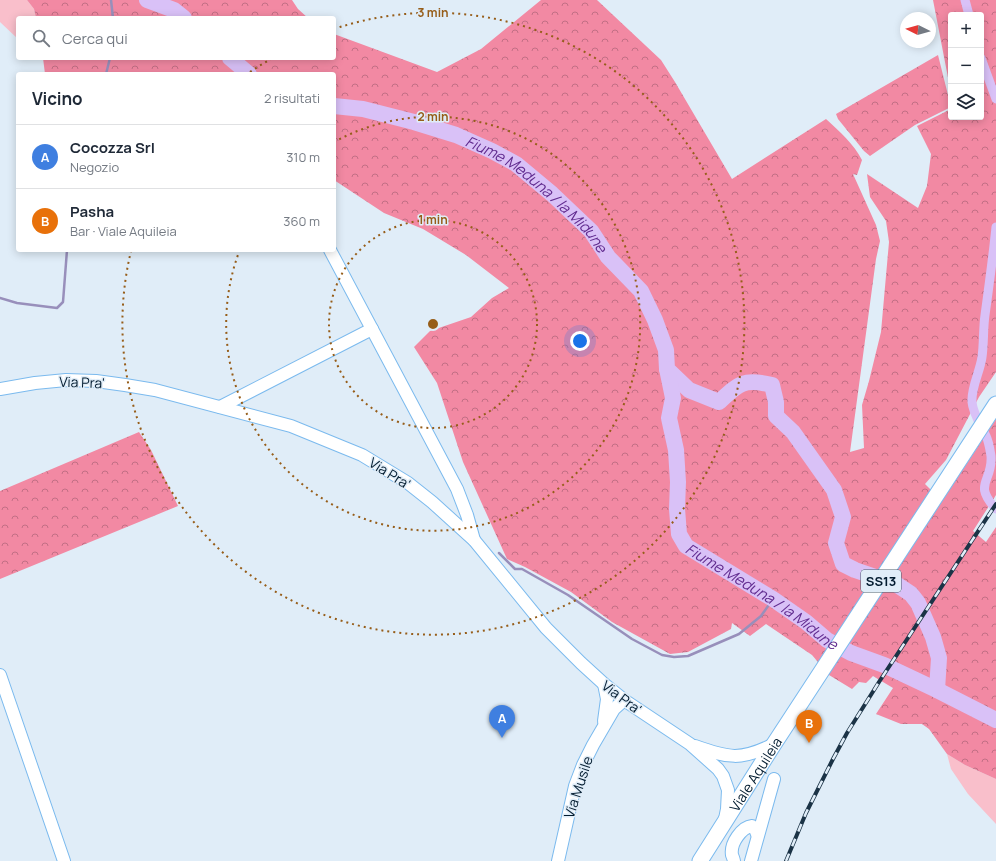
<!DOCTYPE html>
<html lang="it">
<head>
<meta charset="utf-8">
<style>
  body { margin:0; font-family:Manrope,sans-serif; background:#f6f6f7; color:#1f2937 }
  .controls { position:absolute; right:12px; top:12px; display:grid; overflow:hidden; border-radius:4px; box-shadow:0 2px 10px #0003 }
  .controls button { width:36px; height:36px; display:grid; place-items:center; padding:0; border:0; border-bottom:1px solid #e0e1e3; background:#fff; color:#1f2937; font:20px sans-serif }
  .compass { position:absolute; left:900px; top:12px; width:36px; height:36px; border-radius:50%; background:#fff; box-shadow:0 2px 10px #0003; rotate:275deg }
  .you { position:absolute; left:580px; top:341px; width:14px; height:14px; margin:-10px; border:3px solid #fff; border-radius:50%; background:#1a73e8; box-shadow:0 0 0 6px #1a73e833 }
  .badge { display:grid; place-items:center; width:26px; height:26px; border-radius:50%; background:#965d19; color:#fff; font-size:13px; font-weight:700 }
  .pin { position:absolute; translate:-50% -33px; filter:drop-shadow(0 1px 2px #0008) }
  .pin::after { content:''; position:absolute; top:21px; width:14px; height:12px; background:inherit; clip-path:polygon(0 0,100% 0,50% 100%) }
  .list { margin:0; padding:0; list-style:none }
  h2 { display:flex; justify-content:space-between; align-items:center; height:52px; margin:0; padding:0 16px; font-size:17px }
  h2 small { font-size:13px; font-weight:400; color:#747a83 }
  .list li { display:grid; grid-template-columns:26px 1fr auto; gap:12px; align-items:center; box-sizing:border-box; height:64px; padding:0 16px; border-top:1px solid #e0e1e3 }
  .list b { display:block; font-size:15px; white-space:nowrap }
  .list p { margin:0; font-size:13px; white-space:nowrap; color:#747a83 }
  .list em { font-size:13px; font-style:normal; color:#747a83 }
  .icon { flex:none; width:22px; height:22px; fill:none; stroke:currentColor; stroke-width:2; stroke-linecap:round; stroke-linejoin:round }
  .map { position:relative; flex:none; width:996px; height:861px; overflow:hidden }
  .search { position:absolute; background:#fff; box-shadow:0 2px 10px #0003; left:16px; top:16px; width:320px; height:44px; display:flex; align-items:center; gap:10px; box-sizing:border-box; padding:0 14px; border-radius:4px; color:#747a83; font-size:15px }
  .panel { position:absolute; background:#fff; box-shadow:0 2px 10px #0003; left:16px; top:72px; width:320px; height:180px; border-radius:4px }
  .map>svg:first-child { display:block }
  .green { fill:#f9bfcb }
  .forest { fill:url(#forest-crowns) }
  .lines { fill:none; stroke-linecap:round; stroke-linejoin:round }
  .stream { stroke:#988fbb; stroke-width:2.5 }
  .canal { stroke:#d9c1f7; stroke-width:9 }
  .river { stroke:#d9c1f7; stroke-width:16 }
  .minor-casing { stroke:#7bbaee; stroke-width:14 }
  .major-casing { stroke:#7bbaee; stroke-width:17 }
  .minor { stroke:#fff; stroke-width:12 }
  .major { stroke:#fff; stroke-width:15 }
  .rail-casing { stroke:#1b3346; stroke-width:4 }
  .rail { stroke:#e0edf8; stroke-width:2.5; stroke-dasharray:8; stroke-linecap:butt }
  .ring { fill:none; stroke:#965d19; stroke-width:2; stroke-dasharray:2 4 }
  .labels { text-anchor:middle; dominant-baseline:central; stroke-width:3; stroke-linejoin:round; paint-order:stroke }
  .shield { fill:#e0edf8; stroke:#455a6b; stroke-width:1 }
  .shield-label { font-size:13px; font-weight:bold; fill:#021b2f }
  .street-label { font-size:14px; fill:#021b2f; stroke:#e0edf8 }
  .water-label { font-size:15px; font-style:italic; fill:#612b8f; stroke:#e0edf8 }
  .centre { fill:#965d19; stroke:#e0edf8; stroke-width:2 }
  .ring-label { font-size:12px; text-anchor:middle; font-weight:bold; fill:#965d19; stroke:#e0edf8; stroke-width:3; stroke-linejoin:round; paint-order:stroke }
</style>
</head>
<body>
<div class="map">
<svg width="996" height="861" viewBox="0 0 996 861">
  <defs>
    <pattern id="forest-crowns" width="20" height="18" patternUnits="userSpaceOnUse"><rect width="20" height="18" fill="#f289a3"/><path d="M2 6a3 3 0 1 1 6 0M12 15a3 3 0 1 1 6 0" fill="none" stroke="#c26f85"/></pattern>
  </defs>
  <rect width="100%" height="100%" fill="#e0edf8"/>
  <g class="green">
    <path d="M 0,0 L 27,0 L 34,9 L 36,18 L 18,18 L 18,39 L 0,22 Z"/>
    <path d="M 947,754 L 965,765 L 996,779 L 996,824 L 968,794 L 951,769 Z"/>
  </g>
  <g class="forest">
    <path d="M 27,0 L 292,0 L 298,9 L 308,18 L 36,18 L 34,9 Z"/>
    <path d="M 541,0 L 597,0 L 661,60 L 675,82 L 732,179 L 826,119 C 839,131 854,144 862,160 L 857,175 L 853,174 L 876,225 L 880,241 L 876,259 L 850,452 L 864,448 L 862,405 L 869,381 L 881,332 L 889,242 L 886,221 L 870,197 L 867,174 L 918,208 L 927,186 L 931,154 L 917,126 L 951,109 L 951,117 L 981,117 L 981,15 L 951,15 L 951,93 L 933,0 L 996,0 L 996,372 L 979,397 L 946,460 L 925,484 L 942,501 L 996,419 L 996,495 L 973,531 L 986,542 L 996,527 L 996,779 L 965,765 L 947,754 L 929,729 L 922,724 L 901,724 L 876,714 L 893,688 L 873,676 L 866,683 L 859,682 L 852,689 L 829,675 L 812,655 L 766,624 L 750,636 L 732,623 L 731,629 L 688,652 L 670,654 L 612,622 L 571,592 L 525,567 L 507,559 L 463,462 L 437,383 L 414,347 L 430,331 L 471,317 L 492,298 L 509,288 L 466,255 L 423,229 L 384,213 L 334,180 L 334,74 L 45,74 L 43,58 L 334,58 L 334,34 L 437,72 L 481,49 Z"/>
    <path d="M 938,55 L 951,107 L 915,125 L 870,156 L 864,151 L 838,119 L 836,114 Z"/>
    <path d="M 139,432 L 151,450 L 178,506 L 0,579 L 0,491 Z"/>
  </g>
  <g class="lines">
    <g class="stream">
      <path d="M 111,0 L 113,18"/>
      <path d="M 106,74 L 110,58"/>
      <path d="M 0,298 L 17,303 L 57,308 L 63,302 L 67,250"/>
      <path d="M 499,553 L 515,569 L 522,569 L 568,595 L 632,639 L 662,655 L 674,657 L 688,656 L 739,634 L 761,616 L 773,599"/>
    </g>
    <g class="canal">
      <path d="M 965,0 L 969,15"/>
      <path d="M 981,58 L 996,99"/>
      <path d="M 996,227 C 993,257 989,286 985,315 C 983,329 984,343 982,357 C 980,372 971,387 972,402 C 973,414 981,425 986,436 C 989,442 990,450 991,456 C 993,482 972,483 996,509"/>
    </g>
    <g class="river">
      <path d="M 147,0 L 174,10 L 184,18"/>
      <path d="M 230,58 L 249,74"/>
      <path id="s1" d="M 334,106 L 363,109 L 414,122 L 456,135 L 492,151 L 516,164 L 552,194 L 591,231 L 608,257 L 641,291 L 655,320 L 666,350 L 667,369 L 689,390 L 719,402 C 739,383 744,378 772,385 L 776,402 L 776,416 L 793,432 L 834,490 L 843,517 L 836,543 L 843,564 L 855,570 L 896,584 L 911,594 L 918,603 L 933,637 L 939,658 L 937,690"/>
      <path id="s2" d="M 667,369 L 673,398 L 669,418 L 676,450 L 678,482 L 677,509 L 679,534 L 686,546 L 773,599 L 806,622 L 827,640 L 851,653 L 884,665 L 937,690 L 996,720"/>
    </g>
    <g class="minor-casing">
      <g id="minor">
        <path d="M 330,250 L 457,489 L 467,515 L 474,540"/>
        <path d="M 0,389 L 35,383 L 66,380 L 96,381 L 125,385 L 155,390 L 291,426 L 362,455 L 408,483 L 432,502 L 474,540 L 546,628 L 581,663 L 604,684 L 624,700 L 690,744 L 718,769 L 723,776 L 728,790 L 727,809 L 725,819"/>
        <path d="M 220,407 L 372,329"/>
        <path d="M 0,675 L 64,861"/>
        <path d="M 604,684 L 607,699 L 604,721"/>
        <path d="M 695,746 C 728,758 741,761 774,744"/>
        <path d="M 558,861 L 575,786 L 583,765 L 593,745 L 614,709 L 624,700"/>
        <path d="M 734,861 C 734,860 732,855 732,855 C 730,843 742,827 752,826 L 755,829 L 757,834"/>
        <path d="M 751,861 L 774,779"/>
      </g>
    </g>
    <g class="major-casing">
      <g id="major">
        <path id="s3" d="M 700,861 L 774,744 L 996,404"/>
      </g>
    </g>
    <use href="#minor" class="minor"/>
    <use href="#major" class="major"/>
    <g class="rail-casing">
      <path id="rail" d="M 786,861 L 806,813 L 833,759 L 847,733 L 879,682 L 996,504"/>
    </g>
    <use href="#rail" class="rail"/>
  </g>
  <g class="ring">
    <circle cx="433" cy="324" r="104"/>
    <path d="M334 142A207 207 0 1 1 239 252"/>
    <path d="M250 72A311 311 0 0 1 271 59M334 29A311 311 0 1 1 131 251"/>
  </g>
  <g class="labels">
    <rect class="shield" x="861" y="570" width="40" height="22" rx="3"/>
    <g class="shield-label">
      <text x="881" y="581">SS13</text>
    </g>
    <g class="street-label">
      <text transform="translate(82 382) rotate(2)">Via Pra'</text>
      <text transform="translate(390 473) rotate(32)">Via Pra'</text>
      <text transform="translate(622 697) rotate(37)">Via Pra'</text>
      <text stroke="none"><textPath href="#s3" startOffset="103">Viale Aquileia</textPath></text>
      <text transform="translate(578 787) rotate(-72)">Via Musile</text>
    </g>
    <g class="water-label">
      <text stroke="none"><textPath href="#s1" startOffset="227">Fiume Meduna / la Midune</textPath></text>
      <text stroke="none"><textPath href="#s2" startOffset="272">Fiume Meduna / la Midune</textPath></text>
    </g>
  </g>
  <circle cx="433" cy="324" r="6" class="centre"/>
  <g class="ring-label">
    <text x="433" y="17">3 min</text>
    <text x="433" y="121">2 min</text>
    <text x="433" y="224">1 min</text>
  </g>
</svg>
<div class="controls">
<button>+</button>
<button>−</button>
<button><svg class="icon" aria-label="layers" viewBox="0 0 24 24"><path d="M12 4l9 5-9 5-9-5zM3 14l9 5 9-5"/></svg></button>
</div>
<svg class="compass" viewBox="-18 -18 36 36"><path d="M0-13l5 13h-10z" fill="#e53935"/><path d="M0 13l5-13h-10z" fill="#747a83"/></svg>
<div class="you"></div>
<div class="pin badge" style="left:502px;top:738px;background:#3f7fe0">A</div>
<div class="pin badge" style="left:809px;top:743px;background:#e8710a">B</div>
<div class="search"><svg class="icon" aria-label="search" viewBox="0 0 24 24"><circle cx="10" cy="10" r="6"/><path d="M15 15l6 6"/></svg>Cerca qui</div>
<section class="panel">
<h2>Vicino<small>2 risultati</small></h2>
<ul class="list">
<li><span class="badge" style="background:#3f7fe0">A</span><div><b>Cocozza Srl</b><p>Negozio</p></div><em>310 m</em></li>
<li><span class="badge" style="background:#e8710a">B</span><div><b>Pasha</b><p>Bar · Viale Aquileia</p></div><em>360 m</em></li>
</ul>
</section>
</div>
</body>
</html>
